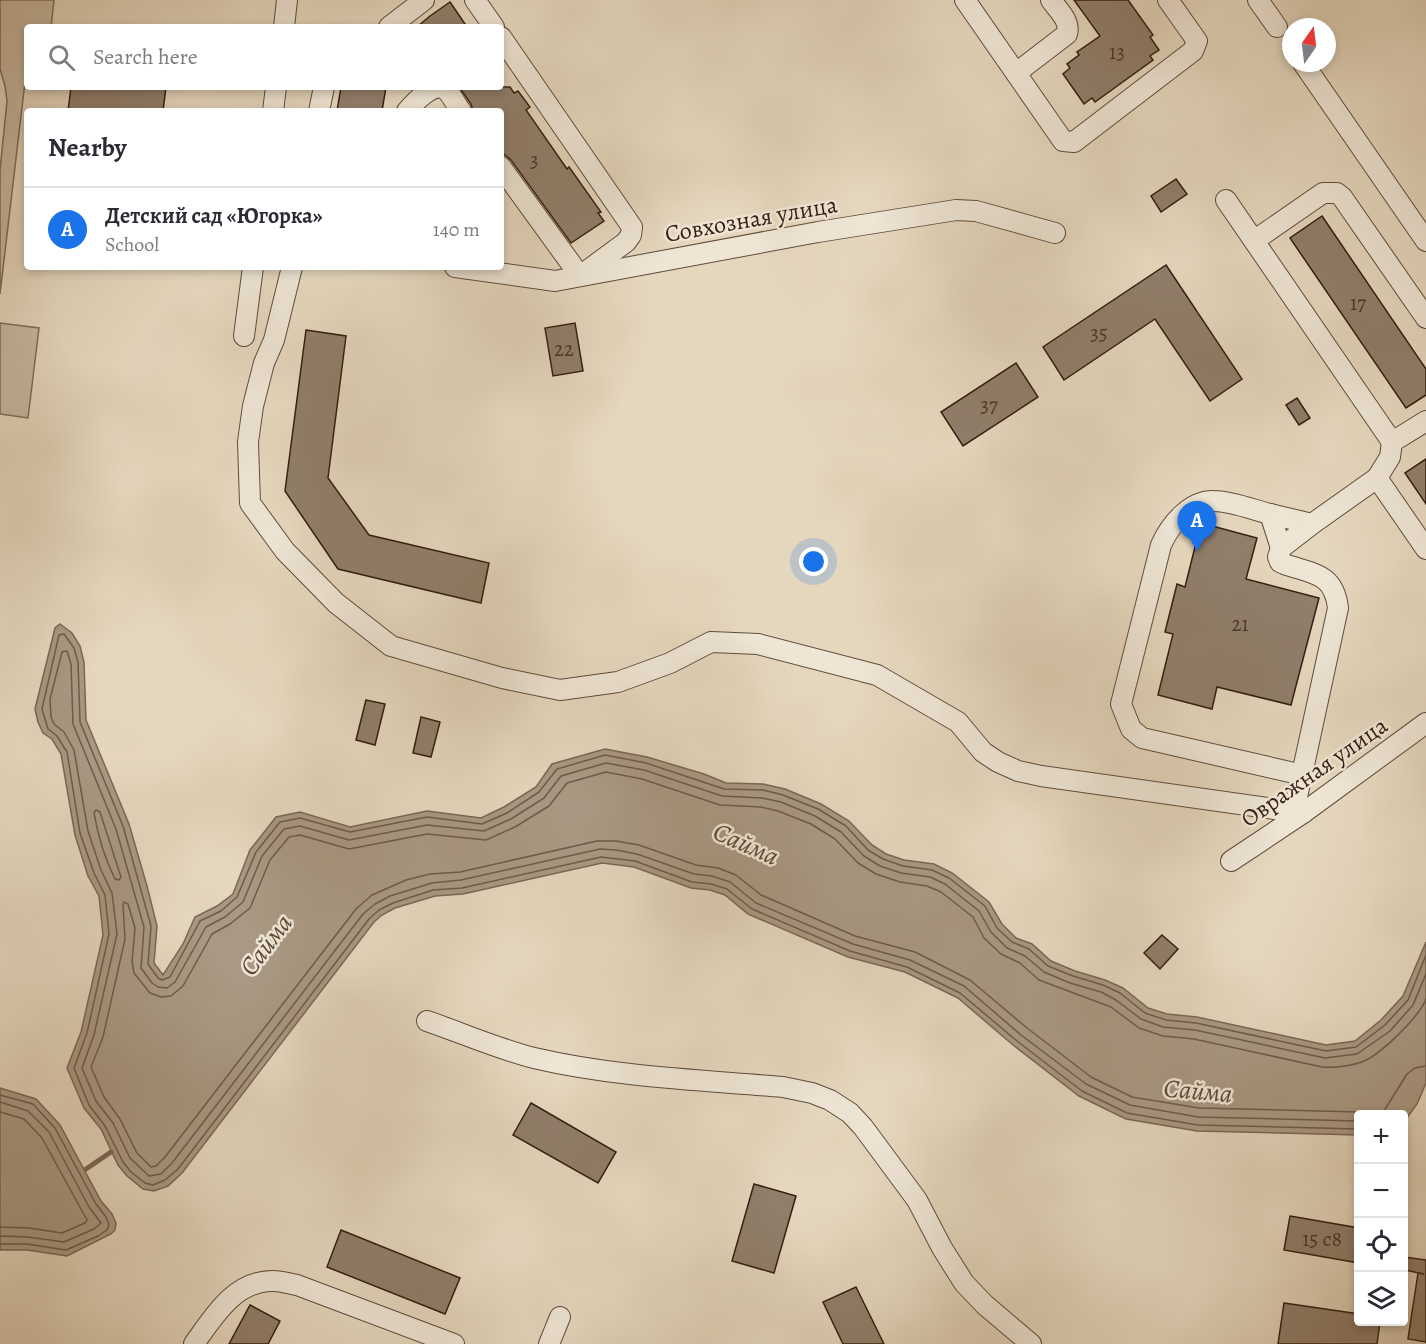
<!DOCTYPE html>
<html lang="en">
<head>
<meta charset="utf-8">
<style>
  body { margin:0; font-family:Alegreya,serif; background:#f7f7f7; color:#2b2b33 }
  .controls { position:absolute; right:18px; bottom:18px; display:grid; overflow:hidden; border-radius:6px; box-shadow:0 3px 9px #0003 }
  .controls button { width:54px; height:54px; display:grid; place-items:center; padding:0; border:0; border-bottom:2px solid #e1e1e2; background:#fff; color:#2b2b33; font:30px sans-serif }
  .compass { position:absolute; left:1282px; top:18px; width:54px; height:54px; border-radius:50%; background:#fff; box-shadow:0 3px 9px #0003; rotate:14deg }
  .you { position:absolute; left:814px; top:562px; width:21px; height:21px; margin:-15px; border:4px solid #fff; border-radius:50%; background:#1a73e8; box-shadow:0 0 0 9px #1a73e833 }
  .badge { display:grid; place-items:center; width:39px; height:39px; border-radius:50%; background:#1a73e8; color:#fff; font-size:20px; font-weight:700 }
  .pin { position:absolute; translate:-50% -50px; filter:drop-shadow(0 2px 3px #0008) }
  .pin::after { content:''; position:absolute; top:32px; width:21px; height:18px; background:inherit; clip-path:polygon(0 0,100% 0,50% 100%) }
  .list { margin:0; padding:0; list-style:none }
  h2 { display:flex; justify-content:space-between; align-items:center; height:78px; margin:0; padding:0 24px; font-size:26px }
  h2 small { font-size:20px; font-weight:400; color:#7c7c81 }
  .list li { display:grid; grid-template-columns:39px 1fr auto; gap:18px; align-items:center; box-sizing:border-box; height:84px; padding:0 24px; border-top:2px solid #e1e1e2 }
  .list b { display:block; font-size:22px; white-space:nowrap }
  .list p { margin:0; font-size:20px; white-space:nowrap; color:#7c7c81 }
  .list em { font-size:20px; font-style:normal; color:#7c7c81 }
  .icon { flex:none; width:33px; height:33px; fill:none; stroke:currentColor; stroke-width:2; stroke-linecap:round; stroke-linejoin:round }
  .map { position:relative; flex:none; width:1426px; height:1344px; overflow:hidden }
  .search { position:absolute; background:#fff; box-shadow:0 3px 9px #0003; left:24px; top:24px; width:480px; height:66px; display:flex; align-items:center; gap:15px; box-sizing:border-box; padding:0 21px; border-radius:6px; color:#7c7c81; font-size:22px }
  .panel { position:absolute; background:#fff; box-shadow:0 3px 9px #0003; left:24px; top:108px; width:480px; height:162px; border-radius:6px }
  .map>svg:first-child { display:block }
  .green { fill:#c7b8a1; stroke:#7e6b59; stroke-width:1.5 }
  .water { fill:#a99883; stroke:#7a6755; stroke-width:1.5 }
  .lines { fill:none; stroke-linecap:round; stroke-linejoin:round }
  .shore { stroke:#6e5b4a; stroke-width:1.5 }
  .stream { stroke:#7a6755; stroke-width:5 }
  .building { fill:#907e6b; stroke:#341e11; stroke-width:1.5 }
  .minor-casing { stroke:#604c3c; stroke-width:22 }
  .minor { stroke:#eee5d5; stroke-width:20 }
  .labels { text-anchor:middle; dominant-baseline:central; stroke-width:5; stroke-linejoin:round; paint-order:stroke }
  .number-label { font-size:21px; fill:#4b3628 }
  .street-label { font-size:24px; fill:#341e11; stroke:#eee5d5 }
  .water-label { font-size:26px; font-style:italic; fill:#5d4939; stroke:#eee5d5 }
</style>
</head>
<body>
<div class="map">
<svg width="1426" height="1344" viewBox="0 0 1426 1344">
  <rect width="100%" height="100%" fill="#e5d7be"/>
  <filter id="stains"><feTurbulence type="fractalNoise" baseFrequency=".00333" numOctaves="4"/><feColorMatrix values="0 0 0 0 .2 0 0 0 0 .09 0 0 0 0 .02 0 0 0 .5 -.17"/></filter>
  <radialGradient id="worn" r=".72"><stop offset=".6" stop-color="#630" stop-opacity="0"/><stop offset="1" stop-color="#630" stop-opacity=".3"/></radialGradient>
  <g class="green">
    <path d="M 0,0 L 54,0 L 51,27 L 27,27 L 27,65 L 0,294 L 0,170 L 7,101 L 5,86 L 0,69 Z"/>
    <path d="M 0,323 L 39,328 L 28,418 L 0,414 Z"/>
  </g>
  <g class="water">
    <path d="M 60,624 L 72,633 L 80,646 L 84,662 L 86,720 L 129,824 L 147,886 L 157,926 L 154,963 L 163,975 L 183,944 L 195,917 L 217,906 L 233,894 L 250,850 L 276,817 L 300,812 L 350,827 L 427,811 L 481,818 L 504,807 L 536,787 L 552,764 L 605,749 L 647,757 L 704,774 L 726,783 L 763,784 L 785,789 L 821,804 L 849,821 L 872,845 L 886,854 L 904,860 L 934,864 L 952,873 L 989,902 L 1002,924 L 1016,938 L 1032,944 L 1051,961 L 1075,971 L 1105,980 L 1123,988 L 1148,1008 L 1167,1014 L 1197,1017 L 1326,1045 L 1355,1041 L 1381,1020 L 1403,996 L 1426,942 L 1426,1083 L 1417,1104 L 1404,1122 L 1404,1114 L 1358,1114 L 1358,1135 L 1197,1131 L 1126,1119 L 1079,1096 L 1013,1045 L 958,998 L 905,972 L 848,957 L 748,914 L 725,895 L 710,890 L 691,888 L 634,867 L 602,863 L 463,894 L 435,896 L 395,908 L 382,915 L 374,922 L 182,1173 L 168,1186 L 154,1191 L 143,1189 L 127,1176 L 118,1165 L 101,1129 L 84,1108 L 67,1068 L 81,1032 L 103,935 L 99,896 L 88,876 L 75,835 L 61,754 L 52,739 L 43,733 L 38,722 L 35,709 L 55,628 Z"/>
    <path d="M 0,1088 L 36,1099 L 60,1125 L 101,1201 L 112,1214 L 116,1223 L 115,1230 L 111,1234 L 67,1256 L 27,1250 L 0,1250 Z"/>
  </g>
  <g class="lines">
    <g class="shore">
      <path d="M 96,810 L 100,812 L 121,877 L 119,880 L 115,879 C 105,859 98,836 94,813 Z"/>
      <path d="M 0,1095 L 33,1104 L 55,1128 L 96,1204 L 106,1217 L 109,1224 L 107,1230 L 98,1236 L 66,1250 L 27,1244 L 0,1244"/>
      <path d="M 0,1102 L 28,1111 L 49,1132 L 89,1207 L 101,1223 L 94,1229 L 64,1242 L 28,1237 L 0,1236"/>
      <path d="M 0,1112 L 24,1119 L 42,1138 L 87,1220 L 85,1223 L 62,1233 L 29,1228 L 0,1227"/>
      <path d="M 1367,1114 L 1358,1112 L 1199,1108 L 1132,1097 L 1091,1077 L 1027,1028 L 970,980 L 915,952 L 855,936 L 761,895 L 736,875 L 718,868 L 696,865 L 639,845 L 616,841 L 597,841 L 460,872 L 430,874 L 406,880 L 372,895 L 356,909 L 165,1157 L 156,1166 L 151,1167 L 137,1153 L 120,1119 L 104,1097 L 91,1067 L 103,1037 L 125,939 L 123,905 L 124,902 L 128,904 L 135,928 L 132,962 L 134,973 L 150,993 L 161,997 L 171,996 L 183,986 L 212,934 L 230,924 L 250,908 L 270,860 L 289,837 L 300,835 L 349,849 L 427,834 L 486,840 L 515,827 L 549,806 L 567,783 L 606,772 L 642,779 L 720,805 L 761,807 L 778,811 L 811,824 L 835,839 L 858,863 L 876,874 L 900,882 L 927,886 L 941,892 L 973,917 L 984,938 L 1001,954 L 1020,963 L 1039,980 L 1111,1007 L 1139,1028 L 1163,1036 L 1194,1039 L 1322,1067 C 1335,1068 1352,1066 1364,1061 C 1381,1054 1419,1017 1426,999"/>
      <path d="M 1382,1114 L 1407,1074 L 1415,1068 L 1426,1066"/>
      <path d="M 1358,1121 L 1198,1117 L 1130,1105 L 1086,1084 L 1021,1035 L 964,986 L 910,960 L 853,944 L 756,903 L 730,882 L 712,876 L 694,874 L 637,854 L 616,850 L 600,849 L 461,880 L 432,883 L 390,896 L 375,904 L 363,914 L 172,1163 L 161,1174 L 149,1176 L 130,1158 L 113,1123 L 96,1101 L 82,1068 L 94,1035 L 117,934 L 112,893 L 101,870 L 88,831 L 74,750 L 64,732 L 54,724 L 51,717 L 50,699 L 62,652 L 67,651 L 71,664 L 73,724 L 116,829 L 144,927 L 141,968 L 152,983 L 158,987 L 167,988 L 175,982 L 206,927 L 225,917 L 243,902 L 262,856 L 284,829 L 300,826 L 349,840 L 427,825 L 484,831 L 511,819 L 544,798 L 561,776 L 606,763 L 644,770 L 722,796 L 762,798 L 781,802 L 815,816 L 841,832 L 864,856 L 880,866 L 901,873 L 930,877 L 945,884 L 979,911 L 991,932 L 1007,948 L 1025,956 L 1044,972 L 1070,983 L 1101,992 L 1116,1000 L 1141,1019 L 1163,1027 L 1195,1030 L 1325,1058 L 1357,1054 L 1390,1031 L 1413,1005 L 1426,974"/>
      <path d="M 1358,1129 L 1198,1125 L 1127,1113 L 1082,1091 L 1017,1041 L 960,993 L 907,967 L 850,951 L 752,909 L 727,889 L 711,884 L 692,882 L 635,861 L 601,857 L 462,888 L 433,890 L 393,903 L 379,910 L 369,919 L 178,1169 L 165,1180 L 153,1185 L 145,1183 L 131,1172 L 123,1162 L 105,1126 L 89,1105 L 74,1068 L 87,1033 L 109,934 L 105,895 L 94,873 L 80,833 L 67,752 L 57,736 L 48,729 L 42,709 L 59,635 L 64,634 L 74,648 L 78,662 L 80,722 L 123,826 L 151,926 L 148,964 L 158,978 L 162,980 L 170,977 L 200,921 L 221,911 L 237,897 L 256,852 L 280,822 L 300,818 L 350,832 L 427,817 L 482,824 L 507,813 L 539,792 L 557,769 L 605,755 L 646,763 L 724,789 L 763,790 L 783,795 L 818,809 L 846,826 L 868,850 L 883,859 L 903,866 L 932,870 L 949,878 L 985,906 L 997,928 L 1012,942 L 1029,949 L 1048,966 L 1073,976 L 1103,985 L 1120,993 L 1145,1013 L 1166,1020 L 1196,1023 L 1326,1051 L 1356,1047 L 1385,1025 L 1408,1000 L 1426,955"/>
    </g>
    <path class="stream" d="M 86,1169 L 111,1152"/>
  </g>
  <g class="building">
    <path d="M 1074,0 L 1128,0 L 1153,35 L 1150,37 L 1159,50 L 1150,56 L 1153,60 L 1095,102 L 1092,98 L 1084,104 L 1063,74 L 1070,68 L 1067,64 L 1079,55 L 1077,52 L 1100,36 Z"/>
    <path d="M 450,2 L 467,27 L 417,27 L 430,16 Z"/>
    <path d="M 71,87 L 166,87 L 163,111 L 68,111 Z"/>
    <path d="M 341,87 L 386,87 L 382,111 L 337,111 Z"/>
    <path d="M 459,87 L 510,87 L 514,93 L 518,91 L 530,107 L 526,110 L 567,169 L 569,167 L 601,212 L 598,213 L 604,221 L 571,243 L 511,160 L 501,152 L 501,111 L 473,111 L 471,104 Z"/>
    <path d="M 1176,179 L 1187,194 L 1161,212 L 1151,196 Z"/>
    <path d="M 1322,216 L 1426,369 L 1426,395 L 1406,408 L 1290,238 Z"/>
    <path d="M 1166,265 L 1242,379 L 1210,401 L 1155,319 L 1064,380 L 1043,347 Z"/>
    <path d="M 575,323 L 583,371 L 553,376 L 545,328 Z"/>
    <path d="M 306,330 L 346,336 L 328,478 L 369,535 L 489,563 L 481,603 L 338,569 L 285,491 Z"/>
    <path d="M 1016,363 L 1038,397 L 963,446 L 941,412 Z"/>
    <path d="M 1297,398 L 1310,418 L 1299,425 L 1286,405 Z"/>
    <path d="M 1426,459 L 1426,504 L 1405,473 Z"/>
    <path d="M 1201,523 L 1257,538 L 1246,579 L 1319,598 L 1291,705 L 1217,687 L 1212,709 L 1158,695 L 1173,634 L 1165,632 L 1177,584 L 1185,587 Z"/>
    <path d="M 366,700 L 385,704 L 375,745 L 356,740 Z"/>
    <path d="M 421,717 L 440,722 L 431,757 L 413,753 Z"/>
    <path d="M 1162,935 L 1178,949 L 1160,969 L 1144,953 Z"/>
    <path d="M 531,1103 L 616,1152 L 598,1183 L 513,1135 Z"/>
    <path d="M 754,1184 L 796,1196 L 774,1273 L 732,1261 Z"/>
    <path d="M 1290,1216 L 1359,1228 L 1359,1263 L 1284,1250 Z"/>
    <path d="M 341,1230 L 460,1278 L 445,1314 L 327,1267 Z"/>
    <path d="M 1404,1257 L 1426,1260 L 1426,1342 L 1408,1339 L 1418,1273 L 1424,1274 L 1404,1270 Z"/>
    <path d="M 856,1287 L 884,1344 L 843,1344 L 823,1302 Z"/>
    <path d="M 1284,1303 L 1359,1314 L 1359,1322 L 1380,1322 L 1377,1344 L 1278,1344 Z"/>
    <path d="M 250,1305 L 280,1321 L 268,1344 L 229,1344 Z"/>
  </g>
  <g class="lines">
    <g class="minor-casing">
      <g id="minor">
        <path d="M 475,0 L 494,27"/>
        <path d="M 965,0 L 1063,141 L 1074,142 L 1193,51 L 1197,41 L 1168,0"/>
        <path d="M 1258,0 L 1277,27"/>
        <path d="M 284,27 L 287,0"/>
        <path d="M 389,27 L 424,0"/>
        <path d="M 501,37 L 632,227 L 631,235 L 626,242 L 580,276 L 501,167"/>
        <path d="M 1303,63 L 1426,241"/>
        <path d="M 1016,73 L 1067,34 C 1071,21 1058,10 1051,0"/>
        <path d="M 273,111 L 276,87"/>
        <path d="M 319,111 L 324,87"/>
        <path d="M 407,111 C 414,103 431,84 443,88 C 450,91 456,105 461,111"/>
        <path d="M 1226,200 L 1392,442"/>
        <path d="M 1255,240 L 1323,193 L 1337,193 L 1342,197 L 1426,318"/>
        <path d="M 292,267 L 274,340 L 264,363 L 253,406 L 248,442 L 250,503 L 285,551 L 336,603 L 391,646 L 502,678 L 560,690 L 618,682 L 670,663 L 711,642 L 758,644 L 877,675 L 958,722 L 983,752 L 998,762 L 1018,771 L 1041,776 L 1303,813"/>
        <path d="M 455,267 L 555,281 L 818,232 L 956,210 L 976,211 L 1055,233"/>
        <path d="M 244,336 L 253,267"/>
        <path d="M 1426,421 L 1392,442 L 1390,457 L 1377,478 L 1426,549"/>
        <path d="M 1270,514 L 1312,524"/>
        <path d="M 1281,548 L 1270,514 C 1254,510 1231,501 1214,501 C 1190,500 1170,525 1161,545 L 1121,704 L 1131,729 L 1142,738 L 1303,775"/>
        <path d="M 1294,811 L 1338,608 C 1334,573 1313,574 1284,564 L 1280,562 L 1278,557 L 1281,548 L 1312,524 L 1377,478"/>
        <path d="M 1231,861 L 1303,813 L 1426,723"/>
        <path d="M 427,1021 C 462,1033 498,1049 534,1058 C 615,1077 701,1080 783,1087 L 812,1093 L 830,1100 L 850,1113 L 863,1127 L 917,1200 L 942,1248 L 964,1283 L 985,1305 L 1031,1344"/>
        <path d="M 194,1344 C 214,1316 235,1280 274,1281 C 282,1281 290,1284 297,1285 L 454,1344"/>
        <path d="M 549,1344 L 560,1317"/>
      </g>
    </g>
    <use href="#minor" class="minor"/>
  </g>
  <g class="labels">
    <g class="number-label">
      <text x="1117" y="52">13</text>
      <text x="534" y="160">3</text>
      <text x="1358" y="303">17</text>
      <text x="1099" y="333">35</text>
      <text x="564" y="349">22</text>
      <text x="989" y="405">37</text>
      <text x="1240" y="624">21</text>
      <text x="1322" y="1239">15 с8</text>
    </g>
    <g class="street-label">
      <text transform="translate(751 219) rotate(-10)">Совхозная улица</text>
      <text transform="translate(1314 772) rotate(-35)">Овражная улица</text>
    </g>
    <g class="water-label">
      <text transform="translate(746 844) rotate(24)">Сайма</text>
      <text transform="translate(266 945) rotate(-53)">Сайма</text>
      <text transform="translate(1198 1091) rotate(5)">Сайма</text>
    </g>
  </g>
  <rect width="100%" height="100%" filter="url(#stains)"/>
  <rect width="100%" height="100%" fill="url(#worn)"/>
</svg>
<div class="controls">
<button>+</button>
<button>−</button>
<button><svg class="icon" aria-label="locate" viewBox="0 0 24 24"><circle cx="12" cy="12" r="6"/><path d="M12 2v4M12 18v4M2 12h4M18 12h4"/></svg></button>
<button><svg class="icon" aria-label="layers" viewBox="0 0 24 24"><path d="M12 4l9 5-9 5-9-5zM3 14l9 5 9-5"/></svg></button>
</div>
<svg class="compass" viewBox="-18 -18 36 36"><path d="M0-13l5 13h-10z" fill="#e53935"/><path d="M0 13l5-13h-10z" fill="#7c7c81"/></svg>
<div class="you"></div>
<div class="pin badge" style="left:1197px;top:551px">A</div>
<div class="search"><svg class="icon" aria-label="search" viewBox="0 0 24 24"><circle cx="10" cy="10" r="6"/><path d="M15 15l6 6"/></svg>Search here</div>
<section class="panel">
<h2>Nearby<small></small></h2>
<ul class="list">
<li><span class="badge">A</span><div><b>Детский сад «Югорка»</b><p>School</p></div><em>140 m</em></li>
</ul>
</section>
</div>
</body>
</html>
